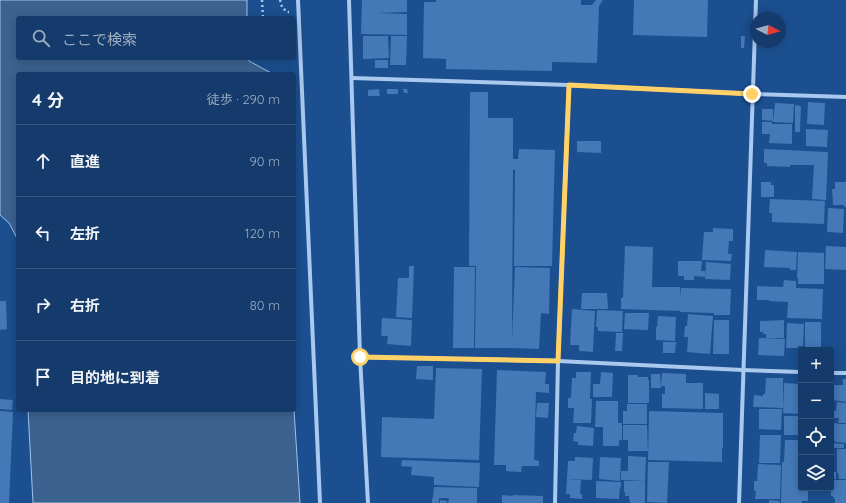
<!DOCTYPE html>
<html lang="ja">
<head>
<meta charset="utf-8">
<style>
  body { margin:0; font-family:Quicksand,"Noto Sans JP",sans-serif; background:#214673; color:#f1f3f6 }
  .controls { position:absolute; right:12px; bottom:12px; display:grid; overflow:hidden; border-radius:4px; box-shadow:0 2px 10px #0003 }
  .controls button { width:36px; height:36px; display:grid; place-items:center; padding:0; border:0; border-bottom:1px solid #33557e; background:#143b6b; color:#f1f3f6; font:20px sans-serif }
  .compass { position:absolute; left:750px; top:12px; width:36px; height:36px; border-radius:50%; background:#143b6b; box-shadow:0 2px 10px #0003; rotate:96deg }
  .stop { position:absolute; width:12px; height:12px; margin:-9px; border:3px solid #ffd166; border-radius:50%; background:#fff }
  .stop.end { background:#ffd166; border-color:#fff; box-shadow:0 1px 4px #0008 }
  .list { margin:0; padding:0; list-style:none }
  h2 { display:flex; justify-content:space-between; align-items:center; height:52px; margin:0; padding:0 16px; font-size:17px }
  h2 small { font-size:13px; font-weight:400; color:#9dadc1 }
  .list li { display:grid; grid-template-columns:26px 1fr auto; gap:12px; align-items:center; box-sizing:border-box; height:72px; padding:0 16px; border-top:1px solid #33557e }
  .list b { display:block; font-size:15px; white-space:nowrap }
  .list em { font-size:13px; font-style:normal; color:#9dadc1 }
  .icon { flex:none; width:22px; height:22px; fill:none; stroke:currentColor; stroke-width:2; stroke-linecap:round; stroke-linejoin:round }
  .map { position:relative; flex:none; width:846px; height:503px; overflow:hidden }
  .search { position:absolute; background:#143b6b; box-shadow:0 2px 10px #0003; left:16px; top:16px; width:280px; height:44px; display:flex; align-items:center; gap:10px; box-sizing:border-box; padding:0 14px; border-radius:4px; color:#9dadc1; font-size:15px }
  .panel { position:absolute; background:#143b6b; box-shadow:0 2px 10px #0003; left:16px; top:72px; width:280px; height:340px; border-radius:4px }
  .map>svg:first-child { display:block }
  .water { fill:#3c6290; stroke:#9cc4f0 }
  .building { fill:#4478b7 }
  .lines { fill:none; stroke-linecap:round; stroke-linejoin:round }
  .path { stroke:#a9c9ee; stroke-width:2.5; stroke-dasharray:2 3; stroke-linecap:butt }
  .minor { stroke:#a9c9ee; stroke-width:4 }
  .route { stroke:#ffd166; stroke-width:5 }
</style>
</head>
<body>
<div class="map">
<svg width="846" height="503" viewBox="0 0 846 503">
  <rect width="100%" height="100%" fill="#1b4f8f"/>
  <g class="water">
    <path d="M 0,0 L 247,0 L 247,18 L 18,18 L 18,58 L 249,58 L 249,61 L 273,74 L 18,74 L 18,240 L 9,223 L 0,215 Z"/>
    <path d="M 28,410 L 294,410 L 300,503 L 33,503 Z"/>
  </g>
  <g class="building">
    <path d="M 362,0 L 407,0 L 407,12 L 377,13 L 407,14 L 407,35 L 361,34 Z"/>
    <path d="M 436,0 L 581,0 L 581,5 L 592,5 L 596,0 L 603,0 L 599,6 L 597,63 L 552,62 L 552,71 L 446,69 L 446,59 L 423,58 L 424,2 L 436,2 Z"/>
    <path d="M 634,0 L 708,0 L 707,37 L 633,35 Z"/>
    <path d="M 363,36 L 388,36 L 389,58 L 363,59 Z"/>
    <path d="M 391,36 L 407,36 L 406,65 L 390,65 Z"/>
    <path d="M 741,36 L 745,36 L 744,48 L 741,48 Z"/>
    <rect x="375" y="60" width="13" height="8"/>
    <path d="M 379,89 L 380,96 L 368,96 L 368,90 Z"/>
    <rect x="387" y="89" width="11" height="5"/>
    <path d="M 403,89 L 407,89 L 408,93 L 404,93 Z"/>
    <path d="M 470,92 L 488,92 L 488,118 L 513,118 L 513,159 L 518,159 L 519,149 L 555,150 L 552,266 L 514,266 L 515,170 L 513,170 L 512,339 L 515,267 L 550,268 L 549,314 L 541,313 L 539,349 L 512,348 L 475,348 L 476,266 L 469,266 Z"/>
    <path d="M 808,102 L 825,103 L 824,125 L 807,124 Z"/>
    <path d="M 775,103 L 794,104 L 793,123 L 773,122 Z"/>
    <path d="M 795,105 L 801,106 L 800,132 L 795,132 Z"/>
    <path d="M 762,109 L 773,109 L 773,121 L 762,120 Z"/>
    <path d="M 762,122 L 772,122 L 772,124 L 792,124 L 792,144 L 769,143 L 770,134 L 762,134 Z"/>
    <path d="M 806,129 L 828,130 L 827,147 L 806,146 Z"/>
    <path d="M 577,141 L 601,141 L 601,153 L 577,152 Z"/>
    <path d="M 764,149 L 828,152 L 826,200 L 812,199 L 814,165 L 790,165 L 790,167 L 767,166 L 767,163 L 764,163 Z"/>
    <path d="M 761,182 L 771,182 L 771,185 L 774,185 L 774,197 L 761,197 Z"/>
    <path d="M 835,182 L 846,182 L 846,207 L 844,207 L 844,205 L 833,205 L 832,189 L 835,189 Z"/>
    <path d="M 770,199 L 825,201 L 824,224 L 772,222 L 772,213 L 769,213 Z"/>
    <path d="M 828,208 L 844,209 L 843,233 L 827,232 Z"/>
    <path d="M 713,228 L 733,229 L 733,241 L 729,241 L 728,254 L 732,254 L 731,261 L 702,260 L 704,232 L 713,232 Z"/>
    <path d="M 625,246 L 653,247 L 652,287 L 680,287 L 680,297 L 681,288 L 731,289 L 730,315 L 714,315 L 714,313 L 680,312 L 680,311 L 621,309 L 621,298 L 623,298 Z"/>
    <path d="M 826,246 L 846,247 L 846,270 L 825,269 Z"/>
    <path d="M 765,250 L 797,252 L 796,270 L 790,270 L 790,268 L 764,267 Z"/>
    <path d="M 798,252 L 824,253 L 824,284 L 798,284 L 798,278 L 797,278 Z"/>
    <path d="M 678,261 L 702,261 L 701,271 L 705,271 L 705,277 L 694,276 L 694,280 L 684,280 L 684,276 L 678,276 Z"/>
    <path d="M 706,262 L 731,264 L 730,280 L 705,279 Z"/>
    <path d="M 409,266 L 414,266 L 412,318 L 396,317 L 398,278 L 409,278 Z"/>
    <path d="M 454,267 L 475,267 L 474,348 L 453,348 Z"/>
    <path d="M 784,280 L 796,281 L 796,288 L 823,289 L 822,319 L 787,318 L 788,302 L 769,301 L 769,300 L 757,300 L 757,286 L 783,287 Z"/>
    <path d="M 582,293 L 607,293 L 608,309 L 581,309 Z"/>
    <path d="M 0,301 L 6,301 L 7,329 L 0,330 Z"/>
    <path d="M 572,309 L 595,311 L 593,352 L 579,351 L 579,345 L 570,345 Z"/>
    <path d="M 597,310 L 623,311 L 622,332 L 598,331 L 598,327 L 596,327 Z"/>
    <path d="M 625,313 L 649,313 L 648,330 L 624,329 Z"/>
    <path d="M 688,314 L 713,316 L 710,354 L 687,352 L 688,337 L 684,337 L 685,326 L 687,326 Z"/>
    <path d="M 658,316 L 676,317 L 675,341 L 656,340 L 656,327 L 657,327 Z"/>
    <path d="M 382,318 L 412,320 L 411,346 L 387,344 L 388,336 L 381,336 Z"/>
    <path d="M 714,320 L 729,320 L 729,354 L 713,354 Z"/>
    <path d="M 784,320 L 784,338 L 766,338 L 766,334 L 763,334 L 763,332 L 760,332 L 760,321 Z"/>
    <path d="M 805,322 L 821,322 L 821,349 L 805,348 Z"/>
    <path d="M 787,323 L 804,324 L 803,346 L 798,346 L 798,348 L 786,348 Z"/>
    <path d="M 616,333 L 623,333 L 622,351 L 615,351 Z"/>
    <path d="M 759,338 L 785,339 L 784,356 L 758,355 Z"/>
    <path d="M 663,342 L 676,342 L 675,353 L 663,353 Z"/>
    <path d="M 417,366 L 433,366 L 433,380 L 416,379 Z"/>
    <path d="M 436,368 L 482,369 L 479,460 L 381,457 L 382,417 L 434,419 Z"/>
    <path d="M 497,370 L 546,372 L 545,384 L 549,384 L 549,393 L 536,392 L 534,460 L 539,461 L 539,466 L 522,466 L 521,472 L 506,471 L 506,465 L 494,465 Z"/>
    <path d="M 576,372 L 591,372 L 590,399 L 592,399 L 591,423 L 573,423 L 574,408 L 568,408 L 568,398 L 571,398 L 572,378 L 576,378 Z"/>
    <path d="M 601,372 L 613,373 L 612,397 L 593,397 L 593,384 L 600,384 Z"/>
    <path d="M 662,373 L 686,374 L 686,383 L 703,383 L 703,409 L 662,408 L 662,394 L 665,394 L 665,386 L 661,386 Z"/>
    <path d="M 651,374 L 660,374 L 661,388 L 651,388 Z"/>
    <path d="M 628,375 L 638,375 L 638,377 L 648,377 L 648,380 L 649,380 L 649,403 L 628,403 Z"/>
    <path d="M 766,378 L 783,378 L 783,408 L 753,407 L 754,395 L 763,396 L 763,394 L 765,394 Z"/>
    <path d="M 843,379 L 846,379 L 846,402 L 833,400 L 834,385 L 843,385 Z"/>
    <path d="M 784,383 L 801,384 L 801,414 L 783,413 Z"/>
    <path d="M 705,393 L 719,394 L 719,409 L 705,409 Z"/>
    <path d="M 0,399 L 13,400 L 12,410 L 0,409 Z"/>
    <path d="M 596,401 L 618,401 L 618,423 L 622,423 L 622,440 L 619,440 L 619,446 L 603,446 L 603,427 L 595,427 Z"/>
    <path d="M 837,402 L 846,403 L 846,423 L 838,423 L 839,418 L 834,418 L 834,411 L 836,411 Z"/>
    <path d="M 537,403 L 549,403 L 548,418 L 536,417 Z"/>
    <path d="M 627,404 L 647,404 L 647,424 L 623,424 L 623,411 L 627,411 Z"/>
    <path d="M 759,409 L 782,409 L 781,430 L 759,429 Z"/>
    <path d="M 0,411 L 13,412 L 9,503 L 0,503 Z"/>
    <path d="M 649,411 L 723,413 L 723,448 L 679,447 L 722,448 L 722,462 L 648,460 Z"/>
    <rect x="784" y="416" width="17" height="19"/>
    <path d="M 832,423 L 837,423 L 837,424 L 846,424 L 846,443 L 835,442 L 835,441 L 833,441 L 833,434 L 831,434 L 831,425 L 832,425 Z"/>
    <path d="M 623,425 L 647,425 L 648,451 L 628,451 L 628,440 L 623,440 Z"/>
    <path d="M 577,426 L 594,428 L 593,446 L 578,445 L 578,442 L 573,441 L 574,433 L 576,433 Z"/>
    <path d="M 760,435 L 781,435 L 780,463 L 759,463 Z"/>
    <path d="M 785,440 L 801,440 L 801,462 L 784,462 Z"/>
    <path d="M 831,443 L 844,444 L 844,448 L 831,448 Z"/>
    <path d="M 837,449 L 846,449 L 846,479 L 839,479 L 838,473 L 837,473 Z"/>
    <path d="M 628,456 L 646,457 L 645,481 L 621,480 L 621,471 L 628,471 Z"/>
    <path d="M 575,457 L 593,458 L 592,480 L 567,479 L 568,461 L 575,461 Z"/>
    <path d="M 600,457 L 621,458 L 620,481 L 599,479 Z"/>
    <path d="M 402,460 L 480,463 L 479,487 L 434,485 L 434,477 L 411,475 L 412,467 L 401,466 Z"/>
    <path d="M 648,462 L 669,462 L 667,503 L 647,502 Z"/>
    <path d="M 782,462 L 801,462 L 801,488 L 808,488 L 808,501 L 802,501 L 802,503 L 781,503 Z"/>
    <path d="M 758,464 L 781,465 L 780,499 L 755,499 L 756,491 L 754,491 L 754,481 L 757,481 Z"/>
    <rect x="831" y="472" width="5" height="7"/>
    <path d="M 567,479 L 581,480 L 580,494 L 582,494 L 582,499 L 570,498 L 570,494 L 566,494 Z"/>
    <path d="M 834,480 L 846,480 L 846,503 L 835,503 L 835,499 L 834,499 L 833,496 L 831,496 L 831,483 L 834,483 Z"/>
    <path d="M 596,481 L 621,482 L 621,487 L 620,487 L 619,499 L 596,498 Z"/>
    <path d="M 624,481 L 645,481 L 645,503 L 630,503 L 629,496 L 625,496 L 625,492 L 624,492 Z"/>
    <path d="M 434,487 L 477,488 L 477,503 L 448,503 L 449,498 L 439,498 L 439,503 L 432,503 L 432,498 L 433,498 Z"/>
    <path d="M 502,495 L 513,496 L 513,495 L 543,496 L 543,503 L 502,503 Z"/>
    <path d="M 440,500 L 447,501 L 447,503 L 440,503 Z"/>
    <path d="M 769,500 L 780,501 L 779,503 L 769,503 Z"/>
  </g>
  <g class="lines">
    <g class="path">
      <path d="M 262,0 L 263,18"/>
      <path d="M 280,0 L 282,7 L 287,12 L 289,12"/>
    </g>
    <g class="minor">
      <path d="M 298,0 L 320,503"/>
      <path d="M 349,0 L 360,357 L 368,503"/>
      <path d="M 352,78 L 569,85 L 753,94 L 846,97"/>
      <path d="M 360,357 L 558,361 L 743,370 L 801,372"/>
      <path d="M 831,373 L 846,373"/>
      <path d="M 555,503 L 558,361 L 569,85"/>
      <path d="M 739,503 L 756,0"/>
    </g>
  </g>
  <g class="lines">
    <path class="route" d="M 360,357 L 558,361 L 569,85 L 752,94"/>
  </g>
</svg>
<div class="controls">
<button>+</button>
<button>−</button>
<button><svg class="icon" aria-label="locate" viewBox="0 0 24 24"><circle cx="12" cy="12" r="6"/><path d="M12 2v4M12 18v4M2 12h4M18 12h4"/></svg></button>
<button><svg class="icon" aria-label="layers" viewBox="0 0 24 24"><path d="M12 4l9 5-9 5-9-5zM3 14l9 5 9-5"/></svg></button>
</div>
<svg class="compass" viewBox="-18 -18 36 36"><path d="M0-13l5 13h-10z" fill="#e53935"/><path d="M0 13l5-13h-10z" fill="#9dadc1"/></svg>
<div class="stop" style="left:360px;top:357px"></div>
<div class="stop end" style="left:752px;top:94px"></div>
<div class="search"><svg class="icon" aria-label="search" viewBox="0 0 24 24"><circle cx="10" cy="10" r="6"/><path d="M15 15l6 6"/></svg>ここで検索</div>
<section class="panel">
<h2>4 分<small>徒歩 · 290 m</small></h2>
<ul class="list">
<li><svg class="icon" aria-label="ahead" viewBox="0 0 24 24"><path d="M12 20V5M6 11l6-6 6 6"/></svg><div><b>直進</b></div><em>90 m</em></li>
<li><svg class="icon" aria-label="left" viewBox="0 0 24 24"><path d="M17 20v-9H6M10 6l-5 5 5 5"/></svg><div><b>左折</b></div><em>120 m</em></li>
<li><svg class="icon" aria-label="right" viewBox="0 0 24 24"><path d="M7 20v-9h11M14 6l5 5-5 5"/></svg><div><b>右折</b></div><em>80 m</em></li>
<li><svg class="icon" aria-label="arrive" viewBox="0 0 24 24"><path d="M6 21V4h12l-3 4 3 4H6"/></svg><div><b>目的地に到着</b></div></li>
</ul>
</section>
</div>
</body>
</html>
